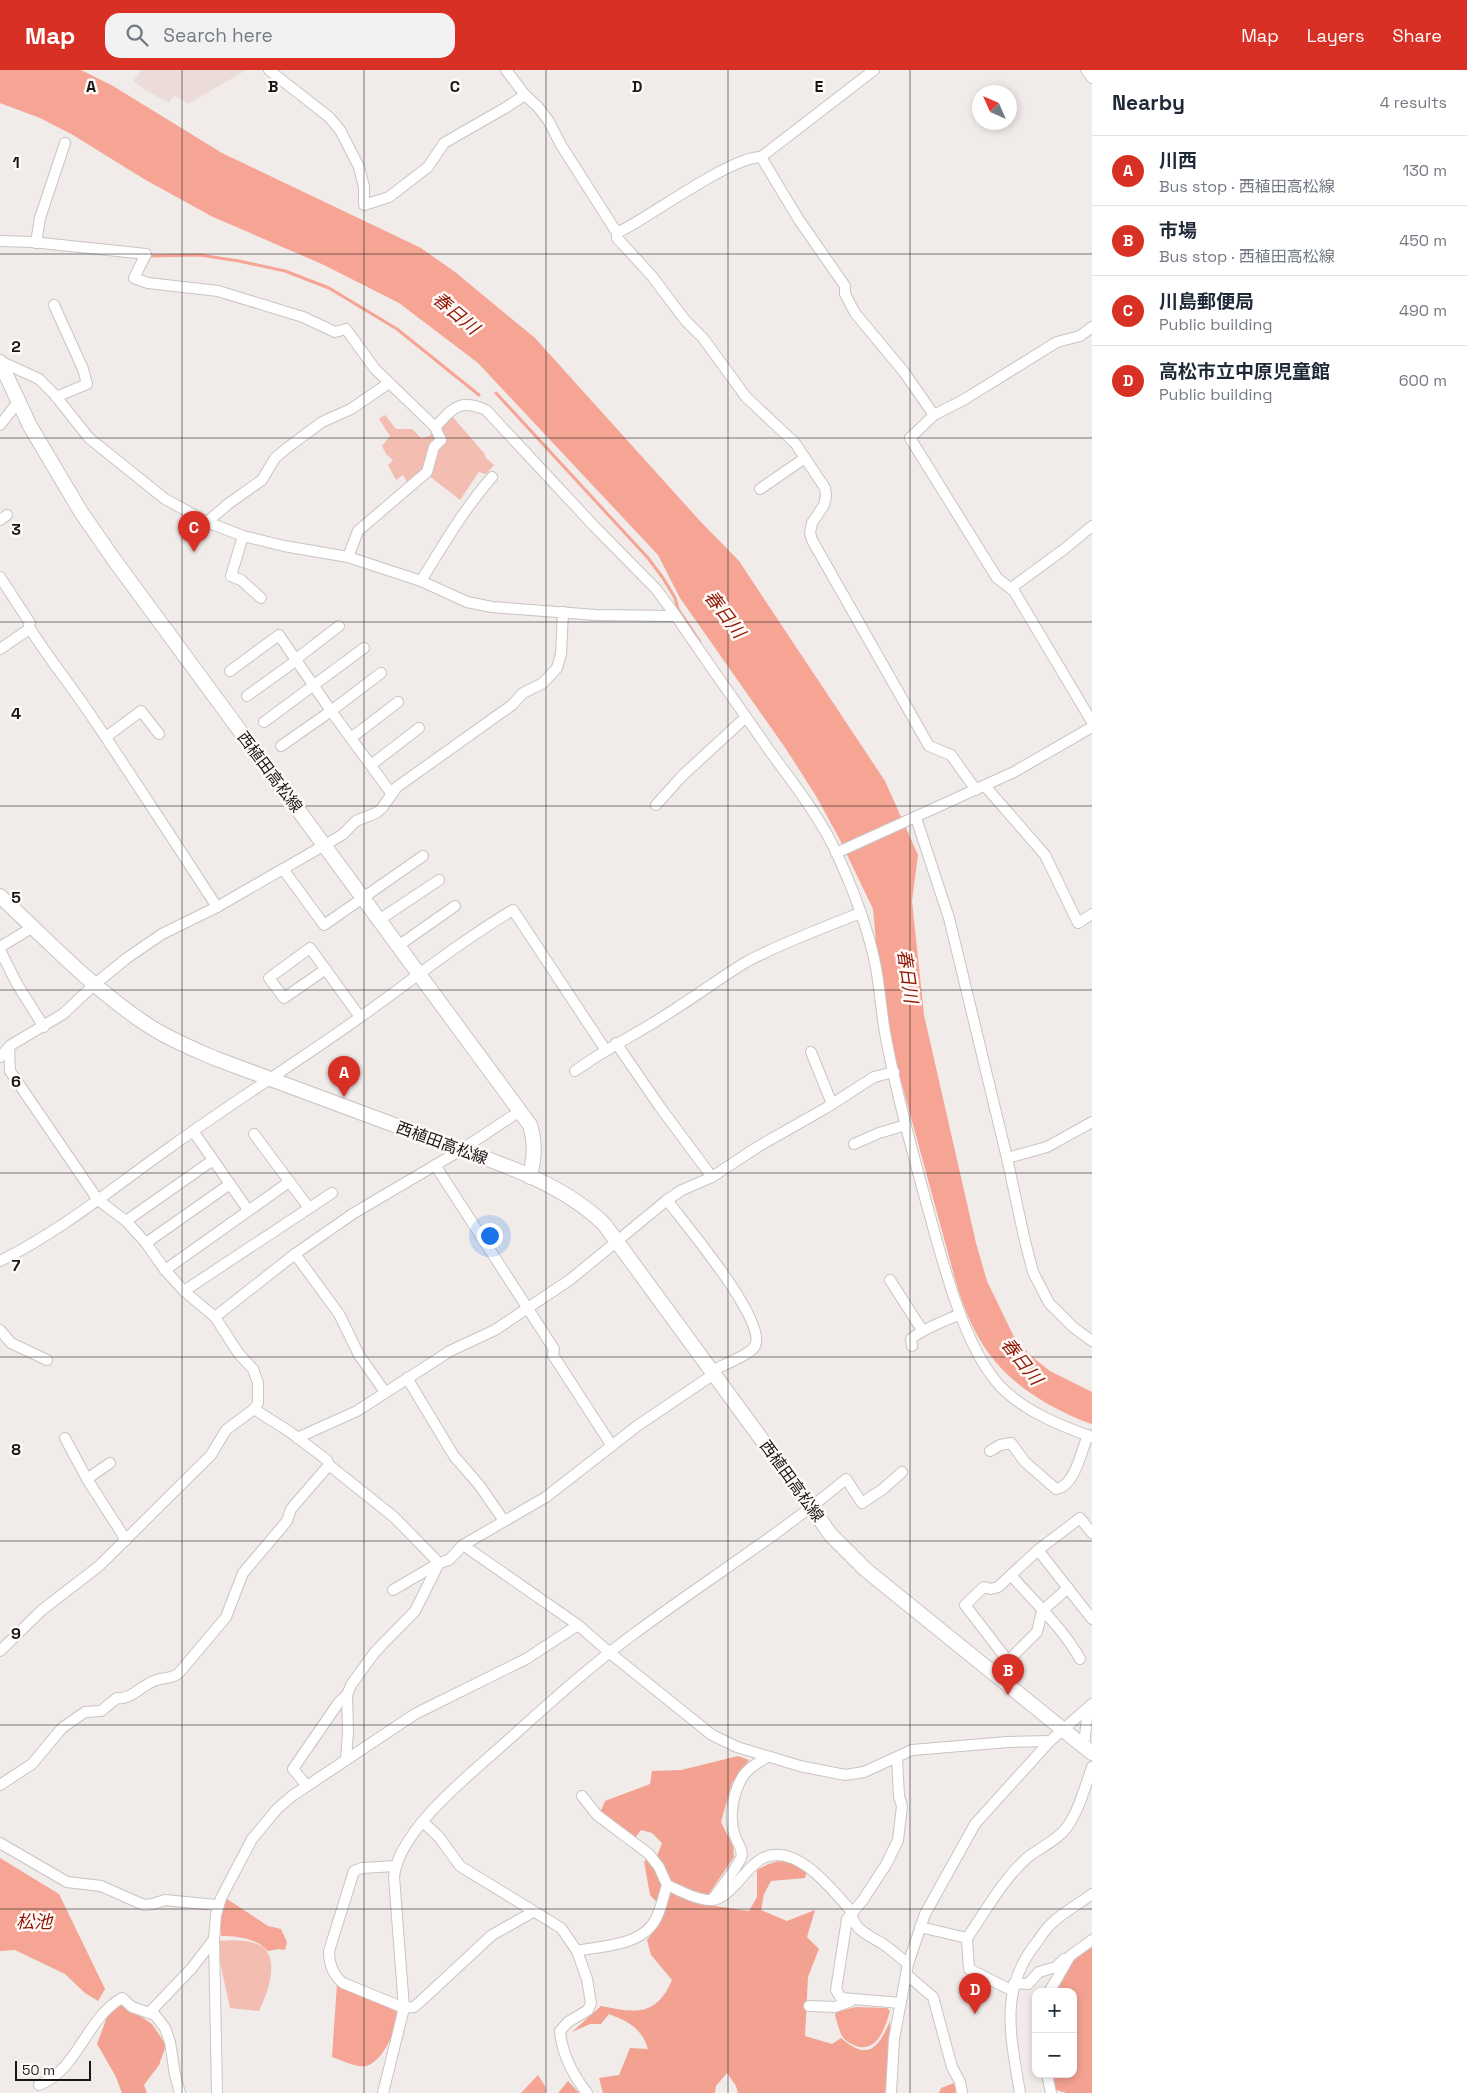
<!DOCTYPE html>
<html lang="en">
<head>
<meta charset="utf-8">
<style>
  body { margin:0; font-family:"Space Grotesk","Noto Sans JP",sans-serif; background:#f2f2f3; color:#1f2937 }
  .controls { position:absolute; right:15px; bottom:15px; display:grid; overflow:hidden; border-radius:10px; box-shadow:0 2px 8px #0003 }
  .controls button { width:45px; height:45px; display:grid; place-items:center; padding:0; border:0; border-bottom:1px solid #e0e1e3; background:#fff; color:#1f2937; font:25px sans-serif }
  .compass { position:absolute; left:972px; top:15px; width:45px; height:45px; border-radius:50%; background:#fff; box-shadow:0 2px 8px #0003; rotate:315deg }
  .scale { position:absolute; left:15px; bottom:12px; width:76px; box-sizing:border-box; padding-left:5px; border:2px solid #181616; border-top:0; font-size:14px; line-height:18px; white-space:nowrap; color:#181616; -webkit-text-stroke:4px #fff9f7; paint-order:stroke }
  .you { position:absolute; left:489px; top:1165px; width:18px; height:18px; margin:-12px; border:4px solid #fff; border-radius:50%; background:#1a73e8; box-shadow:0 0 0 8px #1a73e833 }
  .badge { display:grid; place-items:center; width:32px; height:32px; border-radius:50%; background:#d93025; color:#fff; font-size:16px; font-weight:700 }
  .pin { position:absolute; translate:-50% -41px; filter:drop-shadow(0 1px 2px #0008) }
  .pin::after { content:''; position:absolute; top:26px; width:18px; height:15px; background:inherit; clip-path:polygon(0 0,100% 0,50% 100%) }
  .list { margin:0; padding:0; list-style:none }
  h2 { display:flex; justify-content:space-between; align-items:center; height:65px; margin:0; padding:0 20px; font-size:21px }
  h2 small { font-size:16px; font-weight:400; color:#747a83 }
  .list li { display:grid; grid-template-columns:32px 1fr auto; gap:15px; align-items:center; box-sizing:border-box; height:70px; padding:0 20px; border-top:1px solid #e0e1e3 }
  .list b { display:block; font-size:19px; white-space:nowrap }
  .list p { margin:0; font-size:16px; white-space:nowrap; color:#747a83 }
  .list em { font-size:16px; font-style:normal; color:#747a83 }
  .icon { flex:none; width:28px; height:28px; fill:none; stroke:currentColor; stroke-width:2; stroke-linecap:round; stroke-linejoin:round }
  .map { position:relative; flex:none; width:1092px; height:2023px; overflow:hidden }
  header { display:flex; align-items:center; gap:30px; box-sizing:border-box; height:70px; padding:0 25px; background:#d93025; color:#fff }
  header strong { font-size:24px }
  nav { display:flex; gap:28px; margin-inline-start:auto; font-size:18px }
  .search { width:350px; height:45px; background:#f2f2f3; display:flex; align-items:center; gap:12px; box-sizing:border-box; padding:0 18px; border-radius:15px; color:#747a83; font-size:19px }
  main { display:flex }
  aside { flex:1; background:#fff }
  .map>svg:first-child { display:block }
  .built { fill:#ebdcd9 }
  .green { fill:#f3bdb2 }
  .forest { fill:#f3a291 }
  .water { fill:#f6a494 }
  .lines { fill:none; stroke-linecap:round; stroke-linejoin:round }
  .stream { stroke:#f6a494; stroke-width:3 }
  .street-casing { stroke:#cac4c3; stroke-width:12 }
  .secondary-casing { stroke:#cac4c3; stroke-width:16 }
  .street { stroke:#fff; stroke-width:10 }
  .secondary { stroke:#fff; stroke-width:14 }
  .grid { fill:none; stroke:#181616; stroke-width:1; stroke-opacity:0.55 }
  .labels { text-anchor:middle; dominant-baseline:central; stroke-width:5; stroke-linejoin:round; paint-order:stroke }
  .street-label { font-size:16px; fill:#181616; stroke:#fff9f7 }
  .water-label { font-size:18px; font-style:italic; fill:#8e1703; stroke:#fff9f7 }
  .grid-label { font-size:16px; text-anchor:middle; font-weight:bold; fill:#181616; stroke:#fff9f7; stroke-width:5; stroke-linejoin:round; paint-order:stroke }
</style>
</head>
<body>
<header>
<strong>Map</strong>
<div class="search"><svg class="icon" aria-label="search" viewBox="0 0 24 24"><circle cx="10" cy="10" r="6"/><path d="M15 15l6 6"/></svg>Search here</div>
<nav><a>Map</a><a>Layers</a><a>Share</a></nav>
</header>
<main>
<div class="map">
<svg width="1092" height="2023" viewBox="0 0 1092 2023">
  <rect width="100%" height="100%" fill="#f1ebea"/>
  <path class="built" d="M 140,0 L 246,0 L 188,34 L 174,25 L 169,33 L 145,20 L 133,11 L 141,1 Z"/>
  <g class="green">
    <path d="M 385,345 L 396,359 L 412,359 L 421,368 L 429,366 L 451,345 L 484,383 L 486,388 L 494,395 L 486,404 L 479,402 L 460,430 L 423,401 L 408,414 L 403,405 L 396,410 L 388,395 L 393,390 L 386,384 L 382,376 L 390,366 L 379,349 Z"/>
    <path d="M 218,1871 C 232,1870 248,1869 261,1876 C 281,1888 267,1925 259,1941 L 230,1938 L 218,1883 Z"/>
  </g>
  <g class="forest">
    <path d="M 738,1686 L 749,1690 L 732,1713 L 721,1752 L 733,1776 L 734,1787 L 702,1834 L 749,1841 L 757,1827 L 757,1800 C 777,1788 787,1789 807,1799 L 805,1808 L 771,1811 L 764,1824 L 761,1840 L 787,1851 L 815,1840 L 807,1867 L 819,1879 L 808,1907 L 805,1966 L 832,1974 L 841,1968 C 868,1991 878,1979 890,1951 L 889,1991 L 885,2023 L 738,2023 L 736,2016 L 727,2003 L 716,2016 L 715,2023 L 603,2023 L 599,2008 L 619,2005 L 630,1978 L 648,1979 C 642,1958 627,1951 609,1944 L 601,1954 L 590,1954 L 572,1962 L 601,1936 C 635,1943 656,1947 672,1910 L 651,1885 L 647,1870 L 659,1854 L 664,1840 L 650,1825 L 644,1791 L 657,1786 L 662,1773 L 652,1763 L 641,1760 L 635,1768 L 600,1743 L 605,1731 L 650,1714 L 652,1701 L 681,1700 Z"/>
    <path d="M 1092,1874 L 1092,2023 L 1067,2023 L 1056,2020 L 1052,2004 L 1073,2004 L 1073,1922 L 1056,1922 L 1077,1885 Z"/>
    <path d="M 122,1934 L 152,1954 L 166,1975 L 159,1995 L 144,2015 L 147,2023 L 122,2023 L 115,2005 L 97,1974 L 107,1947 Z"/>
    <path d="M 568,2011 L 579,2023 L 558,2023 Z"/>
    <path d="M 954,2013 L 957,2023 L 939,2023 L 941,2018 Z"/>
  </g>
  <g class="water">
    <path d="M 0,0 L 81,0 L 113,16 L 222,83 L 421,178 L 455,202 L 535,268 L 700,451 L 739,491 L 885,711 L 918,785 L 912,831 L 924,945 L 976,1173 L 987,1211 L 1014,1267 L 1031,1286 L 1050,1301 L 1092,1322 L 1092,1354 C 1076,1349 1061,1341 1046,1333 C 992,1301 971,1265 954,1205 L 891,974 L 878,896 L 873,839 L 839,768 L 816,726 L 786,679 L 680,528 L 658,485 L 478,293 L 399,233 L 324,195 L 211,146 L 144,109 L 73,65 L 40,48 L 0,33 Z"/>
    <path d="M 0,1788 L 59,1824 L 105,1919 L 98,1931 L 85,1923 L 65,1904 L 15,1880 L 0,1881 Z"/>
    <path d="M 227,1829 L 268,1856 L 281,1859 L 287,1872 L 285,1880 L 278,1879 L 268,1881 C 256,1868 238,1866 221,1866 L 220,1847 Z"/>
    <path d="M 337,1914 L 395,1937 C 402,1953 383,1992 366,1996 C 357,1998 341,1990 332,1987 Z"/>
    <path d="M 856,1937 L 887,1938 L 890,1941 C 885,1957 878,1983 856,1976 C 850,1974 843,1969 841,1964 C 838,1958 837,1951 835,1945 L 836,1942 Z"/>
    <path d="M 538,2005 L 545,2016 L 546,2023 L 521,2023 Z"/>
  </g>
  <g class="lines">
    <g class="stream">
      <path d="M 150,186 L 200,185 L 239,191 L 285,201 L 329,218 L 397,259 L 479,325"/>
      <path d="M 496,323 L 648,488 L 663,508 L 675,528 L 678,539 L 700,572"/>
    </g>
    <g class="street-casing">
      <g id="street">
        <path d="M 269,0 L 329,47 L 340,60 L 359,97 L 364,117 L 364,135 L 389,127 L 428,97 L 444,73 L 505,38 L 525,25"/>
        <path d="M 506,0 L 525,25 L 538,37 L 548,50 L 561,75 L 617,163 L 617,168 L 651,205 L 685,250 L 703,268 L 746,327 L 795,373 L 825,418 L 826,426 L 824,435 L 812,453 L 810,463 L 812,470 L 929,676 L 951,685 L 976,720"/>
        <path d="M 1086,0 L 1092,8"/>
        <path d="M 761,87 L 799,150 L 845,216 L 845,224 L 855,243 L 904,302 L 934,345"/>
        <path d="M 617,163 C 650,147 730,87 761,87 L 874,0"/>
        <path d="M 0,171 L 32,172 L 146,184 L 134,208 L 148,213 L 218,221 L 303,247 L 335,262 L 346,259 L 375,299 L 435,357 C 453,339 458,328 486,340 L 594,456 L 656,519 L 676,546"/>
        <path d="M 36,173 L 40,148 L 65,73"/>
        <path d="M 54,235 L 83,299 L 87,314 L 56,327"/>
        <path d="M 1092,257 L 1080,266 L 1057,272 L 965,329 L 934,345 L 910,368 L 997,508 L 1014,521 L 1092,652"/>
        <path d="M 0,291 L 39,309 L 54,324 L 89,368 L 165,429 L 207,452 L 243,466 L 284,476 L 348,487 L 421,511 L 467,532 L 492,537 L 596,545 L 676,546 C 706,591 738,635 769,680 C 793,713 820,747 837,784 C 852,817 866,853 874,888 C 880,914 881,942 886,968 C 899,1036 918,1102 936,1168 C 949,1214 968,1281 1000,1316 C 1024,1341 1061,1356 1092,1367"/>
        <path d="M 0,355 L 18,332"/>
        <path d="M 760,419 L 805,388"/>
        <path d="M 0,450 L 7,445"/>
        <path d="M 207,452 L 228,434 L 262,410 L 275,388 L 287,378 L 322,352 L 351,339 L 389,313"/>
        <path d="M 243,466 L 231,506 L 241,510 L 261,528"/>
        <path d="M 348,487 L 358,461 L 427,402 L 434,377 L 441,370 L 435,357"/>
        <path d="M 0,507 L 30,553 L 28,560 L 0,579"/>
        <path d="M 421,511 C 443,475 464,439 492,407"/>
        <path d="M 1011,518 L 1063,480 L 1092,456"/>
        <path d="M 29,557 C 47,586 69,613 88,641 C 132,706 174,771 217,837"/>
        <path d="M 296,589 L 339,556"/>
        <path d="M 230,601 L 279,565 L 331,641 L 391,723"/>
        <path d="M 247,626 L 297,590"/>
        <path d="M 264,652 L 364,578"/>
        <path d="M 106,667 L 141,641 L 159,664"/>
        <path d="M 351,668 L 398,632"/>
        <path d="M 281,676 L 331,641 L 381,603"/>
        <path d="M 371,695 L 419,658"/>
        <path d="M 985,716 L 1045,785 L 1078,853 L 1092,844"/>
        <path d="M 656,735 L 682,706 L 746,647"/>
        <path d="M 916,748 L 949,848 L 1007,1088 L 1024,1167 L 1033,1202 L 1049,1233 L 1073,1257 L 1092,1271"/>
        <path d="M 836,783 L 1014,702 L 1092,657"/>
        <path d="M 283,799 L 324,855 L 423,786"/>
        <path d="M 379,850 L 439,810"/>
        <path d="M 398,876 L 455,836"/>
        <path d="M 0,877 L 33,857"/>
        <path d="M 0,880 L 17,914 L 44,957"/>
        <path d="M 326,899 L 284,928 L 269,908 L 310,878 L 360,947"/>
        <path d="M 616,973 L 660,1037 L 712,1107"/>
        <path d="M 811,982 L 832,1034"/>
        <path d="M 0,987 L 11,975 L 63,944 L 95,914 L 127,888 L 162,864 L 217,837 L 342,765 L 356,751 L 376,743 L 382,738 L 397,717 L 512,635 L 523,623 L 543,613 L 557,598 L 561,584 L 563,542"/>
        <path d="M 575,1001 C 608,977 645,960 678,937 C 702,922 724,905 748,891 C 784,872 823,858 860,843"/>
        <path d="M 193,1061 L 248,1140"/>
        <path d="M 254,1064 L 309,1138"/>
        <path d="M 854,1074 L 879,1063 L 906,1055"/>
        <path d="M 1007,1088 L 1047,1077 L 1092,1052"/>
        <path d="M 435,1095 L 554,1279 L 553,1285 L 612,1376"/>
        <path d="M 667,1130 L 682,1120 L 712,1107 L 759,1076 L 826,1038 L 874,1007 L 894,1002"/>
        <path d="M 126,1151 L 213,1090"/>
        <path d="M 146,1173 L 230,1114"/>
        <path d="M 295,1184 L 339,1244 L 359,1285 L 385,1322"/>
        <path d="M 0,1191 C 63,1160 115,1116 172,1076 C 233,1032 297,992 359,948 C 411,911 458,873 513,840 L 605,979"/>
        <path d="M 165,1200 L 289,1112"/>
        <path d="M 890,1210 L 922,1260"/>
        <path d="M 184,1221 L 332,1123"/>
        <path d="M 215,1247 L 295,1184 L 354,1143 L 461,1080 L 520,1041"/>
        <path d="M 0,1260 L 11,1273 L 47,1290"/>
        <path d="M 912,1276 L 911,1269 C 924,1258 943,1252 960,1244"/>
        <path d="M 407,1308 L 454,1386 L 480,1416 L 504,1451"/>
        <path d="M 254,1339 L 290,1362 L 327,1390 L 329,1395 L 394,1447 L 439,1493 L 393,1520"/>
        <path d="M 65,1368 L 87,1409 L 126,1470"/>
        <path d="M 297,1368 L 357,1341 L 450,1281 L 495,1260 L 571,1209 L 667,1130 C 683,1152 768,1251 755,1276 C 750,1285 721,1296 711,1301"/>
        <path d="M 990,1381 L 1000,1375 L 1011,1373 L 1025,1392 L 1056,1419 C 1075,1416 1081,1382 1088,1365"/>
        <path d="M 87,1409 L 110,1393"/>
        <path d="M 463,1475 L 578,1555"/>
        <path d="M 1038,1480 L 1092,1549"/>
        <path d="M 1011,1505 C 1035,1533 1062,1557 1080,1589"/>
        <path d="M 0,1581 L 42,1540 L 99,1496 L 211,1385 L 226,1360 L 254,1339 L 258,1333 L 258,1313 L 253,1299 L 239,1284 L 215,1247 L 184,1221 L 165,1200 L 146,1173 L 126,1151 L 98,1130 L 10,1001 L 9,978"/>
        <path d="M 1008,1591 L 965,1535 L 984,1517 L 991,1519 L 998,1517 L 1038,1480 L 1080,1448 L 1092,1463"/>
        <path d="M 995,1604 L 1037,1562 L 1042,1541 L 1068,1518"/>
        <path d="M 1084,1676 L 1088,1638"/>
        <path d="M 897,1688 L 899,1726 L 902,1736 L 898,1770 L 887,1793 L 863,1830 L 847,1849 L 836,1920 L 841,1928 L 901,1933"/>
        <path d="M 346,1690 L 348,1662 L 347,1625 L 351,1615 L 375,1582 L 415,1541 L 439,1493 L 449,1490 L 463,1475 L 546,1427 L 637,1356 L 714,1304"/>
        <path d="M 0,1715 L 32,1694 L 62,1658 L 85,1642 L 101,1641 L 117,1628 C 132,1630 142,1614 157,1610 C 165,1607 172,1609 179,1603 L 226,1547 L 243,1503 L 287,1451 L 291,1439 L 329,1395"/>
        <path d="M 307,1716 L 293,1699 L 339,1632 L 347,1625"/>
        <path d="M 423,1752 L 439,1767 L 460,1796 L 561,1858 L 577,1881 L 587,1909 L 591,1933 L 588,1940 L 568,1952 L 560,1961 C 562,1985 573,2005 587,2023"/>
        <path d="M 0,1773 L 67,1812 L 101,1816 L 144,1835 L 153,1834 L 165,1830 L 216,1835"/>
        <path d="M 395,1796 L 362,1798 L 354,1801 L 329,1881 C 329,1894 333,1905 343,1913 L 404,1938 L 414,1937 L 422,1930 L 492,1865 L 533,1842"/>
        <path d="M 667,1815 C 681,1821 696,1830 711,1830 C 721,1830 729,1821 736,1814 C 743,1806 753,1793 763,1788 C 797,1772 833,1821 852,1842 C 852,1860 871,1866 883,1874 C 892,1880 900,1887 908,1894"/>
        <path d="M 713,1829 C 721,1817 735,1801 741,1788 C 744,1780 737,1773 735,1766 C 728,1747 733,1723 743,1706 C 748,1698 759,1692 767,1687"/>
        <path d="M 920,1857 L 967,1868 L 969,1899 L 1013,1921"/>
        <path d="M 967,1868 C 986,1841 1003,1809 1027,1788 C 1040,1777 1057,1771 1067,1757 C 1079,1740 1085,1717 1092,1697"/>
        <path d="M 577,1881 C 601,1876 636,1876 652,1855 C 660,1845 663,1828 667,1815 L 659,1797 L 649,1784 L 597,1745 L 582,1726"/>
        <path d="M 906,1904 L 933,1927 L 952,1997 L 960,2012 L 962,2023"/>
        <path d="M 1014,1913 L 1028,1914 L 1039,1902 L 1056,1897 L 1064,1889"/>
        <path d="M 1049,1922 L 1070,1886 L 1092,1870"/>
        <path d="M 809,1936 L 835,1937 L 851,1931"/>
        <path d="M 149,1943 L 192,1898 L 214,1869"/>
        <path d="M 1047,2004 L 1051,2023"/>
        <path d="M 39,2015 C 78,2000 86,1948 122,1928 L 132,1937 L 155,1945 L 165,1958 L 170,1972 L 175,2005 L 180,2023"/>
        <path d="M 217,2023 L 214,1869 L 216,1845 L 221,1828 L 252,1769 L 277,1739 L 292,1726 L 415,1644 L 526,1589 L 578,1555 L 610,1583 L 712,1665 L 737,1677 L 800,1696 L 845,1705 L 864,1702 L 912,1680 L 1008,1672 L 1050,1671"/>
        <path d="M 383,2023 L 404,1938 L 394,1807 C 398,1763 464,1709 497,1680 C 542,1640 586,1599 635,1563 C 705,1511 779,1465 846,1409 L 862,1433 L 883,1419 L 902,1402"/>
        <path d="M 891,2023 L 894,1969 L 908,1894 L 925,1844 L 975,1754 L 1050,1671 L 1092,1634"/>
        <path d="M 1020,2023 C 1011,1967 998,1920 1037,1872 C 1041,1866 1046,1859 1051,1854 C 1063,1842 1079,1834 1092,1824"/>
      </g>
    </g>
    <g class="secondary-casing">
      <g id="secondary">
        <path d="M 0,292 L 30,356 L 81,442 L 115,491 L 530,1055 C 536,1074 534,1088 530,1107"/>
        <path d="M 0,826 C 47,870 92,918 146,954 C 167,968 191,978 214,988 C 284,1014 354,1040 424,1066 C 485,1089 557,1108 604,1154 L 817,1445 L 830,1464 L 866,1500 L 1092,1683"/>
      </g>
    </g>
    <use href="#street" class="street"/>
    <use href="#secondary" class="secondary"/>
  </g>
  <path class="grid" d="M 182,0 L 182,2023M 364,0 L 364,2023M 546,0 L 546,2023M 728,0 L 728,2023M 910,0 L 910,2023M 0,184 L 1092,184M 0,368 L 1092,368M 0,552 L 1092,552M 0,736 L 1092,736M 0,920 L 1092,920M 0,1103 L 1092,1103M 0,1287 L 1092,1287M 0,1471 L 1092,1471M 0,1655 L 1092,1655M 0,1839 L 1092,1839"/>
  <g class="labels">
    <g class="street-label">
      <text transform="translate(270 702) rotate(53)">西植田高松線</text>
      <text transform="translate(442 1073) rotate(20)">西植田高松線</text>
      <text transform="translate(792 1411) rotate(54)">西植田高松線</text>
    </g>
    <g class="water-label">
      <text transform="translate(456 243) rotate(40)">春日川</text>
      <text transform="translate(725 544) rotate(53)">春日川</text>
      <text transform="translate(908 906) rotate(82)">春日川</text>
      <text transform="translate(1022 1291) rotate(52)">春日川</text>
      <text x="34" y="1851">松池</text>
    </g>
  </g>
  <g class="grid-label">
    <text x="91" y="22">A</text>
    <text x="273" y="22">B</text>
    <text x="455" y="22">C</text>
    <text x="637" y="22">D</text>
    <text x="819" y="22">E</text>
    <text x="16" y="98">1</text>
    <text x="16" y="282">2</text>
    <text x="16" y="465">3</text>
    <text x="16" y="649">4</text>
    <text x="16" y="833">5</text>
    <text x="16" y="1017">6</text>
    <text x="16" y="1201">7</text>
    <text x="16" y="1385">8</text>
    <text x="16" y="1569">9</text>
  </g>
</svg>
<div class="controls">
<button>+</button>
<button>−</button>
</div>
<svg class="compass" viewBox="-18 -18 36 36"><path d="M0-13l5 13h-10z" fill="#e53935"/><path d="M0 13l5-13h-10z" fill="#747a83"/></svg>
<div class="scale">50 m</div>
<div class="you"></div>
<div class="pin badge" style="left:344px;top:1027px">A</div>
<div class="pin badge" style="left:1008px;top:1625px">B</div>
<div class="pin badge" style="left:194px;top:482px">C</div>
<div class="pin badge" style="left:975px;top:1944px">D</div>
</div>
<aside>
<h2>Nearby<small>4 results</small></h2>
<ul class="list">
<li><span class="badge">A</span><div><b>川西</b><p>Bus stop · 西植田高松線</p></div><em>130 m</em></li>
<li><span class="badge">B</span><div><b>市場</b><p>Bus stop · 西植田高松線</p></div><em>450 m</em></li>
<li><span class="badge">C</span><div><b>川島郵便局</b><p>Public building</p></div><em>490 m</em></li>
<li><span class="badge">D</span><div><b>高松市立中原児童館</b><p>Public building</p></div><em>600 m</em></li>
</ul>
</aside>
</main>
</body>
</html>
